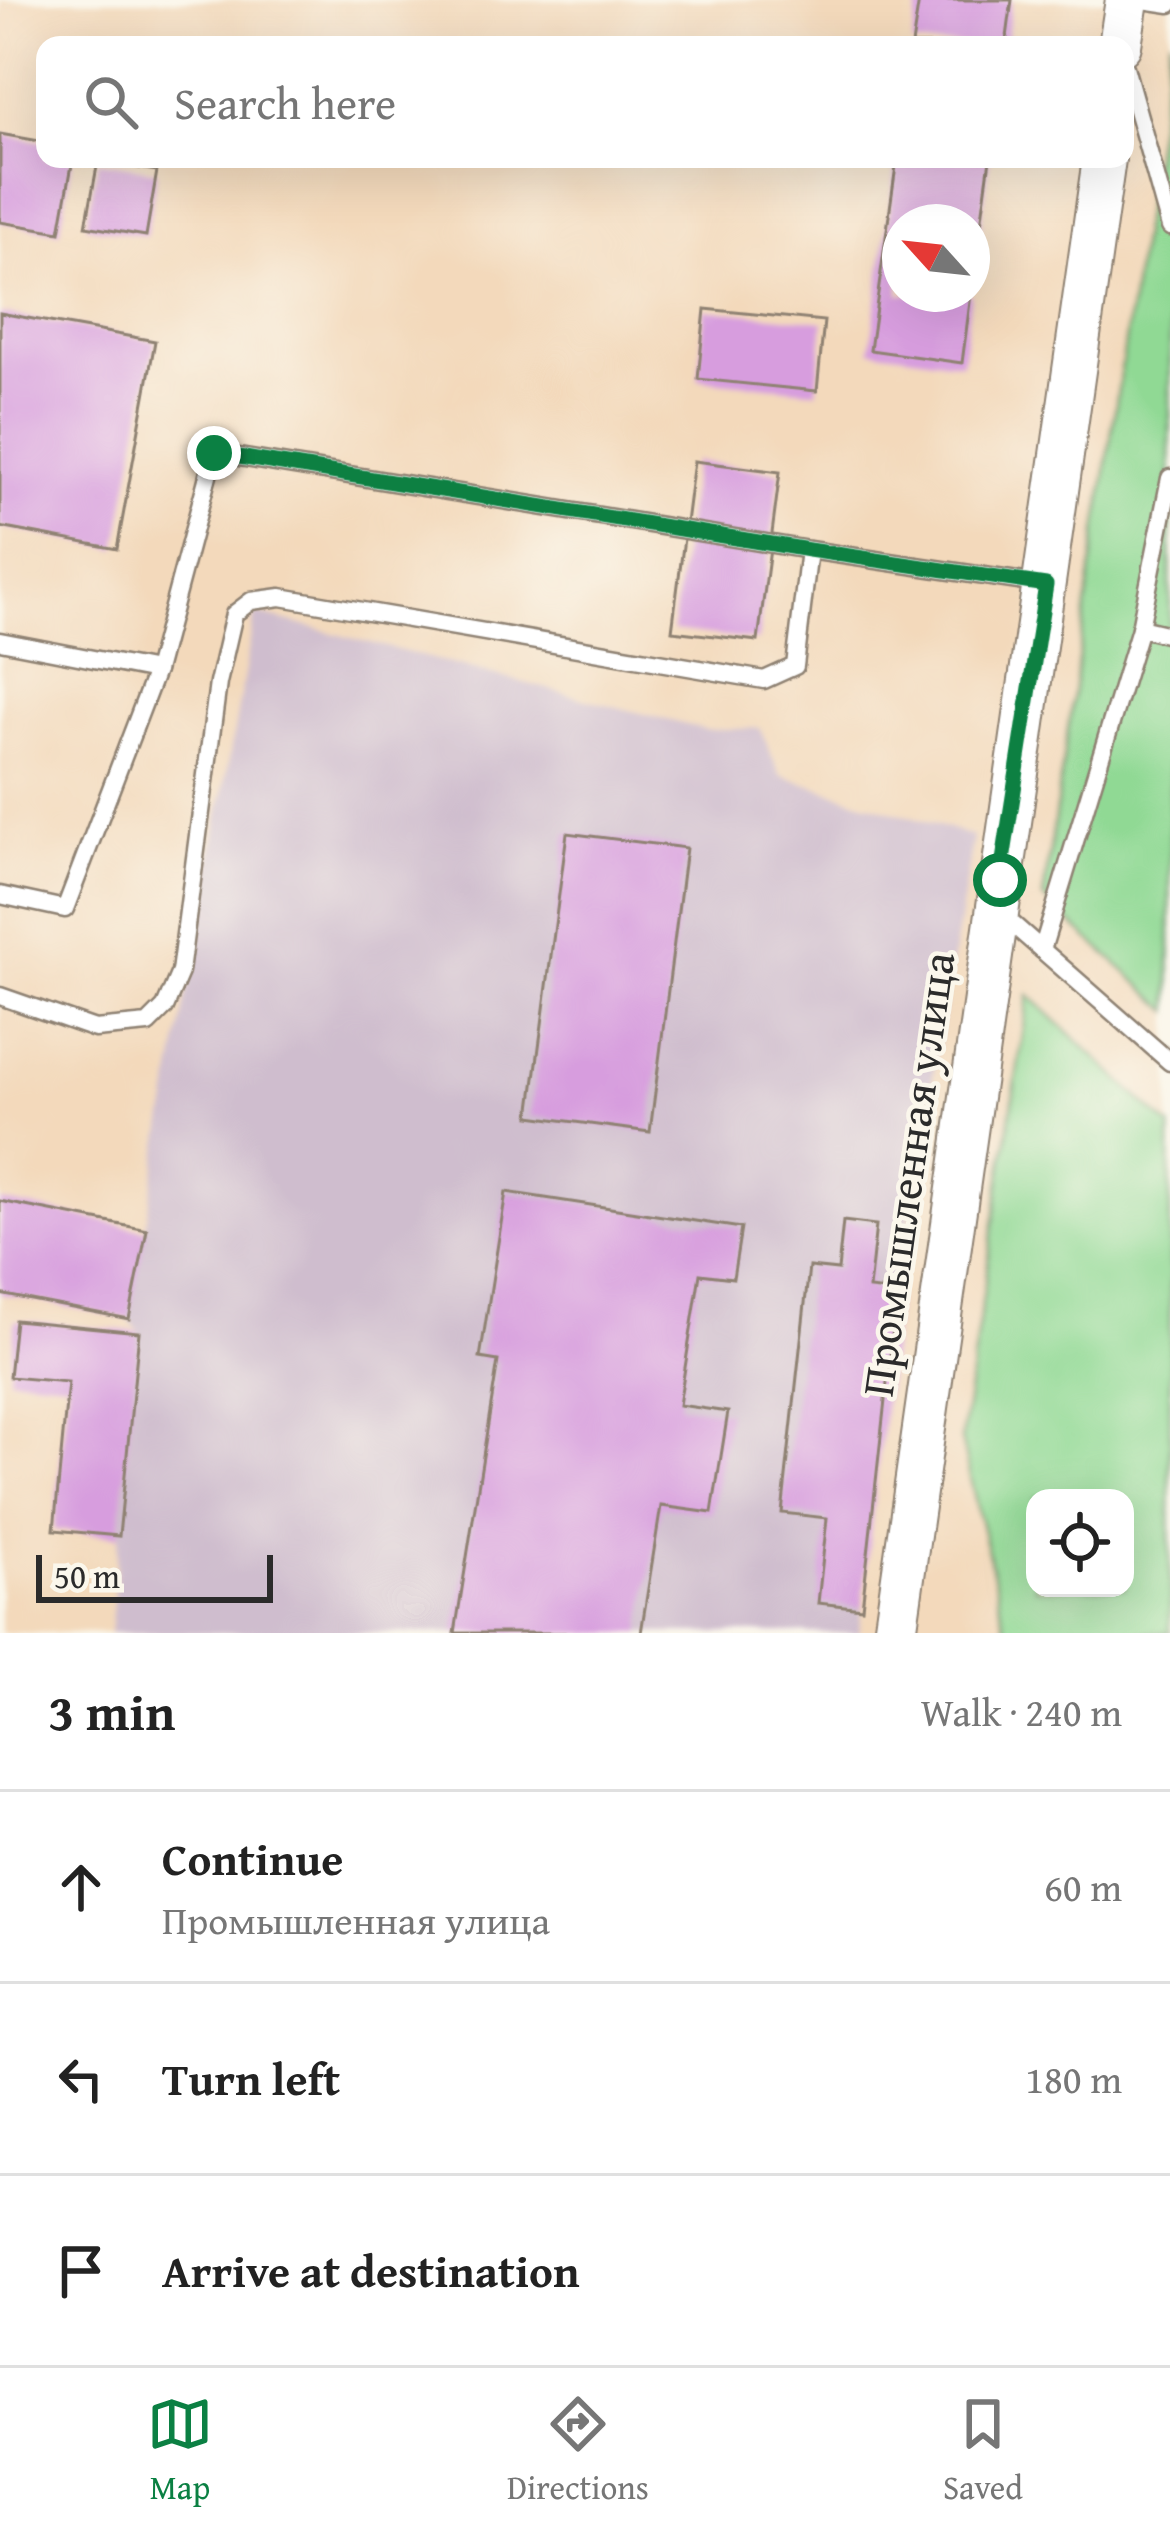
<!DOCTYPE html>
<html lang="en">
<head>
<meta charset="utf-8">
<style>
  body { margin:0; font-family:"Gentium Book Plus",serif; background:#f2f2f2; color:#222 }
  .controls { position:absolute; right:36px; bottom:36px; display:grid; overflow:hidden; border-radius:24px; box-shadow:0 12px 48px #0002 }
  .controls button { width:108px; height:108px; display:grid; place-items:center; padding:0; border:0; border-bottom:3px solid #e0e0e0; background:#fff; color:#222; font:60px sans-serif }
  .compass { position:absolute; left:882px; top:204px; width:108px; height:108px; border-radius:50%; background:#fff; box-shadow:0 12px 48px #0002; rotate:297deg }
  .scale { position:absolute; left:36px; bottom:30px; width:237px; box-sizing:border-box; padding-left:12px; border:6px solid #2b2b2b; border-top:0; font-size:33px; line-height:42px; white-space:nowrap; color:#2b2b2b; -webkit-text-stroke:9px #fbf7ec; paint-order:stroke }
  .stop { position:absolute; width:36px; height:36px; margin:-27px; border:9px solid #0b8043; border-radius:50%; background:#fff }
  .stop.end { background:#0b8043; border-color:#fff; box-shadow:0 3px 12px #0008 }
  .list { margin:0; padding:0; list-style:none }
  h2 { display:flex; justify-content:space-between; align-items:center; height:156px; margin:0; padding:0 48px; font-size:51px }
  h2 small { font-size:39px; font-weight:400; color:#767676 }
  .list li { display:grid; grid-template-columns:78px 1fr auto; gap:36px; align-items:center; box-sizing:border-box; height:192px; padding:0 48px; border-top:3px solid #e0e0e0 }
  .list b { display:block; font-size:45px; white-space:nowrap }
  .list p { margin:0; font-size:39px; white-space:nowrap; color:#767676 }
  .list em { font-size:39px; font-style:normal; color:#767676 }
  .icon { flex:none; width:66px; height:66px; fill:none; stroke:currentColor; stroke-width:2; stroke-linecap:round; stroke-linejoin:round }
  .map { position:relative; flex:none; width:1170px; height:1633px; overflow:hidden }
  .search { position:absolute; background:#fff; box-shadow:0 12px 48px #0002; left:36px; right:36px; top:36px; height:132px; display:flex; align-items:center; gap:30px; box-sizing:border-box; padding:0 42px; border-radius:24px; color:#767676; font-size:45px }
  .sheet { height:732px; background:#fff }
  nav { display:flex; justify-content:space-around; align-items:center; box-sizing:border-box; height:168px; border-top:3px solid #e0e0e0; background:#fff; font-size:33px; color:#767676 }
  nav a { display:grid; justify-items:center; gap:6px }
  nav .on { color:#0b8043 }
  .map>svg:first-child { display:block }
  .industrial { fill:#cfbdce }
  .green { fill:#90d994; stroke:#5e8260; stroke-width:3; fill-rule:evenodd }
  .building { fill:#d79dde }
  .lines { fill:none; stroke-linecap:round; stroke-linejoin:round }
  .service-casing { stroke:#8f8273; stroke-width:21 }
  .tertiary-casing { stroke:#8f8273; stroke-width:46 }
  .service { stroke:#fff; stroke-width:16 }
  .tertiary { stroke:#fff; stroke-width:42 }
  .route { stroke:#0b8043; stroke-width:15 }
  .labels { text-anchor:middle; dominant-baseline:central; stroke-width:9; stroke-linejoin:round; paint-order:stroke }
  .street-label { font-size:45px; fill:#2b2b2b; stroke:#fbf7ec }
</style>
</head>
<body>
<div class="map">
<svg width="1170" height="1633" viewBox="0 0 1170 1633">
  <rect width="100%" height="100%" fill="#fbf7ec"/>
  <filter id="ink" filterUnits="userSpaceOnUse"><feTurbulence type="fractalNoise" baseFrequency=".00833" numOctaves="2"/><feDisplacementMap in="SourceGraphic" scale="24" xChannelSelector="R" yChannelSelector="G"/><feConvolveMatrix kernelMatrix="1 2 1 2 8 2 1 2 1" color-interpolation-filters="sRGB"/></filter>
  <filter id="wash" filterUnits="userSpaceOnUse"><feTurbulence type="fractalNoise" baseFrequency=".004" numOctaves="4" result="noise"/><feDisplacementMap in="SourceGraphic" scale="48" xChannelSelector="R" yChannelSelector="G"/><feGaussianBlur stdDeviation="2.7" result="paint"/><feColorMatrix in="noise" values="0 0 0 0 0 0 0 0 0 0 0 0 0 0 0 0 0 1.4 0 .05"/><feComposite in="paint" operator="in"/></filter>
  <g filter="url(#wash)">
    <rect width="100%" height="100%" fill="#f3d9bb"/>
    <path class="industrial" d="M 255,613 L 706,730 L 760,728 L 780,775 L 973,837 L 897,1292 L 859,1633 L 110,1633 L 139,1332 L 129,1319 Z"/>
    <g class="green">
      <path d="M 1170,38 L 1170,1011 L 1043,898 Z"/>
      <path d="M 1029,995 L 1170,1127 L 1170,1633 L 1007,1633 L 961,1440 ZM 1035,1498 L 1125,1498 L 1125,1588 L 1035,1588 Z"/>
    </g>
    <g id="blocks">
      <g class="building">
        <path d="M 919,0 L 1012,0 L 1006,45 L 912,45 Z"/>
        <path d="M 0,134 L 45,142 L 45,159 L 73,159 L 60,232 L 0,222 Z"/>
        <path d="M 897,159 L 990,159 L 975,269 L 972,269 L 972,222 L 900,222 L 900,294 L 971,294 L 962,363 L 870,350 Z"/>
        <path d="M 98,161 L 157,171 L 146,236 L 86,226 Z"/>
        <path d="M 705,309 L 824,321 L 817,391 L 698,379 Z"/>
        <path d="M 0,313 L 155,341 L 117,549 L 0,527 Z"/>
        <path d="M 694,461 L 780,472 L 758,641 L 672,631 Z"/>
        <path d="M 567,833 L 686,848 L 650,1132 L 530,1116 Z"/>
        <path d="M 506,1192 L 741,1228 L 733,1278 L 700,1274 L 679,1405 L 728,1412 L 712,1513 L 661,1506 L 641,1633 L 455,1633 L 498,1361 L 480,1358 Z"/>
        <path d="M 0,1201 L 147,1230 L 129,1319 L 0,1294 Z"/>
        <path d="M 843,1221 L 876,1225 L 869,1289 L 897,1292 L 862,1608 L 818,1603 L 827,1518 L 782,1513 L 809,1267 L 838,1270 Z"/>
        <path d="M 15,1320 L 139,1332 L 119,1536 L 54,1530 L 68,1382 L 9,1377 Z"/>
      </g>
    </g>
  </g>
  <g filter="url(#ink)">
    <use href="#blocks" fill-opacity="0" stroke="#8f8273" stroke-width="3"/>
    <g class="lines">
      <g class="service-casing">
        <g id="service">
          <path d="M 1143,0 L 1170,4"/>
          <path d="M 1125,67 L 1170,227"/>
          <path d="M 1140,628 L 1170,635"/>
          <path d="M 0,641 L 156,671"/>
          <path d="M 0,895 L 65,909 L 156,671 L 214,453 L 809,550"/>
          <path d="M 1001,914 L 1170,1062"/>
          <path d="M 1042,950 L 1140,628 L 1170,478"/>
          <path d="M 0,996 L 95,1029 L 148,1024 L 165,1007 L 180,972 L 218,683 L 234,614 L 251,601 L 281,597 L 764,680 L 795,666 L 809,550 L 1045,585"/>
        </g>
      </g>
      <g class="tertiary-casing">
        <g id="tertiary">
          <path d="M 1120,45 L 1127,0"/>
          <path d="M 895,1633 C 962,1141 1037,651 1104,159"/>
        </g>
      </g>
      <use href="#service" class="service"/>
      <use href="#tertiary" class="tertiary"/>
    </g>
  </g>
  <g class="lines" filter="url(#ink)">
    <path class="route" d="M 214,453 L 809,550 L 1046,585 L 1000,880"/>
  </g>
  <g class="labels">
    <g class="street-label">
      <text transform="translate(907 1174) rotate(-82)">Промышленная улица</text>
    </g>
  </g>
</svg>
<div class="controls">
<button><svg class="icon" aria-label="locate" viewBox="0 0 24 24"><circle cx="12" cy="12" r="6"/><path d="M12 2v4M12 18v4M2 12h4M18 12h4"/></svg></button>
</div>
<svg class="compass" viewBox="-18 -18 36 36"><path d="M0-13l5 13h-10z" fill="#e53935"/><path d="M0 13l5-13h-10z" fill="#767676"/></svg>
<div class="scale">50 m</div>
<div class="stop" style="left:1000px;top:880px"></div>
<div class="stop end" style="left:214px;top:453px"></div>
<div class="search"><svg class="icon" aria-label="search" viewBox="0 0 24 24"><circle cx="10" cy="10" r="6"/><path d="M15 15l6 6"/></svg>Search here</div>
</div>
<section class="sheet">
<h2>3 min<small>Walk · 240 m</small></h2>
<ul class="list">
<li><svg class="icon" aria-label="ahead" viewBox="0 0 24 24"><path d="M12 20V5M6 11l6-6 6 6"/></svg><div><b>Continue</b><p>Промышленная улица</p></div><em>60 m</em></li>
<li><svg class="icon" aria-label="left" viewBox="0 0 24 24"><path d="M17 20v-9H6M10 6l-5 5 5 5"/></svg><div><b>Turn left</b></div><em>180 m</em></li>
<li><svg class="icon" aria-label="arrive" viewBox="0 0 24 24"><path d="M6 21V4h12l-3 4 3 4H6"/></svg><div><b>Arrive at destination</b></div></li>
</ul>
</section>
<nav>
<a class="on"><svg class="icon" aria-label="map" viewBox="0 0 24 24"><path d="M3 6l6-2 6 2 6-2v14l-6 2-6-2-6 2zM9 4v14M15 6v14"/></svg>Map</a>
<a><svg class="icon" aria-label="directions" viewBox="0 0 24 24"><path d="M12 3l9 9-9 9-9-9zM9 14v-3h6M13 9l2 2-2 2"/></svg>Directions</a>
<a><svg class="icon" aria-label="saved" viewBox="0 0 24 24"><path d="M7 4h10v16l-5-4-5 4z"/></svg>Saved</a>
</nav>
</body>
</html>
